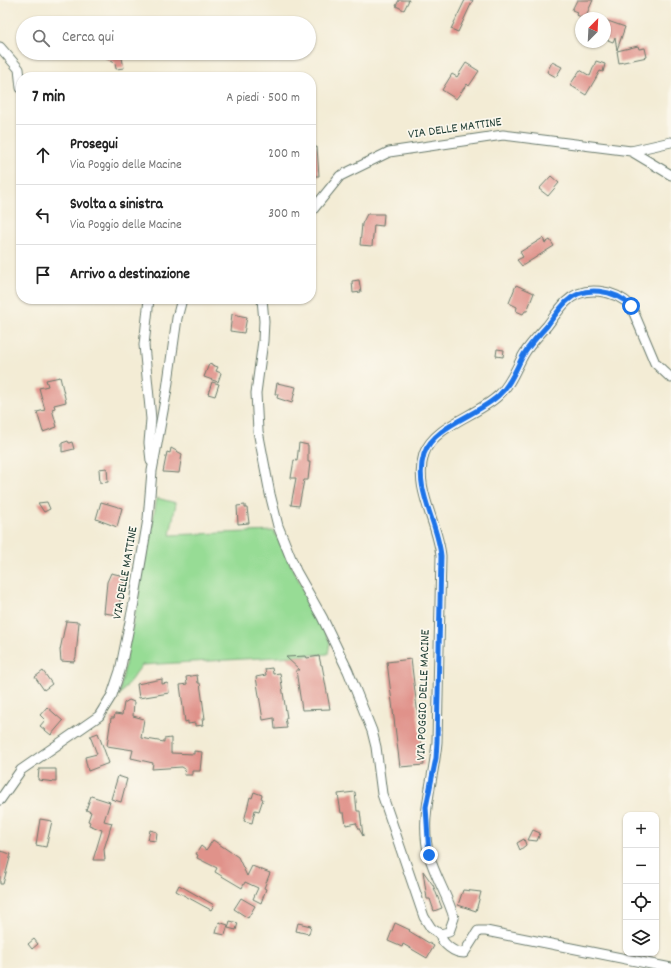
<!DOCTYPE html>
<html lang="it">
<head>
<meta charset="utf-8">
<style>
  body { margin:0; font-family:Dekko,sans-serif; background:#f2f2f2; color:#222 }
  .controls { position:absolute; right:12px; bottom:12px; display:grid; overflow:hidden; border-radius:8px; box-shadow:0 1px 3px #0004 }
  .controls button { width:36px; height:36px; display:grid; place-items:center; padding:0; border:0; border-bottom:1px solid #e0e0e0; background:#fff; color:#222; font:20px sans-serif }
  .compass { position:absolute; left:575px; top:12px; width:36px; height:36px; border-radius:50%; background:#fff; box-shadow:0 1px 3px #0004; rotate:24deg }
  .stop { position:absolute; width:12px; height:12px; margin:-9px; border:3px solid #1a73e8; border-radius:50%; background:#fff }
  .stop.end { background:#1a73e8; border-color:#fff; box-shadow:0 1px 4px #0008 }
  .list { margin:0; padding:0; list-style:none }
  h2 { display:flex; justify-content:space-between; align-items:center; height:52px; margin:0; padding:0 16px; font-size:17px }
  h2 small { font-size:13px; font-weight:400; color:#767676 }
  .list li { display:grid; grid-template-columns:26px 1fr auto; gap:12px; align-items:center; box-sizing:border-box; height:60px; padding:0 16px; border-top:1px solid #e0e0e0 }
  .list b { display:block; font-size:15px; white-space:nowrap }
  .list p { margin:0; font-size:13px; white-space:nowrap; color:#767676 }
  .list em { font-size:13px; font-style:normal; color:#767676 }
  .icon { flex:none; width:22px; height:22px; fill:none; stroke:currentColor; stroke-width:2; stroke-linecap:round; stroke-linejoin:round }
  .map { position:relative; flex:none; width:671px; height:968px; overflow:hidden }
  .search { position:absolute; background:#fff; box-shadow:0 1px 3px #0004; left:16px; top:16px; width:300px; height:44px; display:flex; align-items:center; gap:10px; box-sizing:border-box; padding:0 14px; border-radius:22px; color:#767676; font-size:15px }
  .panel { position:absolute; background:#fff; box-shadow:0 1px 3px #0004; left:16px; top:72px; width:300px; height:232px; border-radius:16px }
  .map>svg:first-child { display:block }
  .green { fill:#97dc95; stroke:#5b8c64 }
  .building { fill:#e0928a }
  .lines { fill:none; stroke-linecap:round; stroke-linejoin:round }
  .street-casing { stroke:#697a6c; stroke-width:11 }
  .street { stroke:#fff; stroke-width:9 }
  .route { stroke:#1a73e8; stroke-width:5 }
  .labels { text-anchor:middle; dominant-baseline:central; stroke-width:3.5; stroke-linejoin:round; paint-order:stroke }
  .street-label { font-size:13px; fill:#1f3d34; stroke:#fbf7ec }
</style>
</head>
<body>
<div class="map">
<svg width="671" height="968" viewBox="0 0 671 968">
  <rect width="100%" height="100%" fill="#fbf7ec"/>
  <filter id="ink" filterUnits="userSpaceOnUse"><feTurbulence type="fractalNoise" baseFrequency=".025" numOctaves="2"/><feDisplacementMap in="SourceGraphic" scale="8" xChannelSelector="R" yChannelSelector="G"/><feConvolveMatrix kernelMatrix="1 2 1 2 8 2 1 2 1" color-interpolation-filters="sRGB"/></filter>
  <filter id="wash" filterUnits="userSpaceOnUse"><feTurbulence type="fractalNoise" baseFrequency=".012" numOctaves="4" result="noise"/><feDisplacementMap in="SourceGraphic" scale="16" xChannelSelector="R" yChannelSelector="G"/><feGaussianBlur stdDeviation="0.9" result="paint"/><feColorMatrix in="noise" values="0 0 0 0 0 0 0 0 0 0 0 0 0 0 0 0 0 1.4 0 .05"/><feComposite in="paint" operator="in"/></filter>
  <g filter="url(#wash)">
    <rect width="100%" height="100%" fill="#f3ecd5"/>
    <path class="green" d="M 157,498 L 176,503 L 170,535 L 274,531 L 330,642 L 328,654 L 142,665 L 119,696 Z"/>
    <g id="blocks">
      <g class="building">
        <path d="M 399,0 L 409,0 L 404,10 L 396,6 Z"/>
        <path d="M 465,0 L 473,0 L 458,32 L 451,29 Z"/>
        <path d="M 577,0 L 593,0 L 585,18 L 576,15 L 577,12 L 572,10 Z"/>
        <path d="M 605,20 L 625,27 L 617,50 L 615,37 L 613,42 L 605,39 Z"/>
        <path d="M 638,46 L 639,49 L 645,48 L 647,57 L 619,63 L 617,51 Z"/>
        <path d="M 107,53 L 121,53 L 124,68 L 116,69 L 115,63 L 107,59 Z"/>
        <path d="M 596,61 L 605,64 L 603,72 L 600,71 L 586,95 L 570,85 L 580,70 L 590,76 Z"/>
        <path d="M 552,62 L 562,67 L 556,77 L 547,72 Z"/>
        <path d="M 466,63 L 479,71 L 469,86 L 467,84 L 456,99 L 442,90 L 452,74 L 457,77 Z"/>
        <path d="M 317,147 L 319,176 L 311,176 L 311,148 Z"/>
        <path d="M 551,176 L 559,183 L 548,196 L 539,189 Z"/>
        <path d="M 367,214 L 384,214 L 383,226 L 374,225 L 372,246 L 360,245 L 362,224 Z"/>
        <path d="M 543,238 L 545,243 L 550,240 L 554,246 L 522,266 L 517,260 L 523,257 L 520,252 Z"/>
        <path d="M 359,280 L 361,292 L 353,293 L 352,281 Z"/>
        <path d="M 516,285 L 534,293 L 527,311 L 525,311 L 523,314 L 516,311 L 517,307 L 509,303 Z"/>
        <path d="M 232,314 L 247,317 L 244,333 L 230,331 Z"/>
        <path d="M 497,349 L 504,350 L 503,357 L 496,356 Z"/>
        <path d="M 209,364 L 218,367 L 216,371 L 221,373 L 218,382 L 204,377 Z"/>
        <path d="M 60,377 L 66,402 L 54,405 L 55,408 L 52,409 L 57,427 L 43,432 L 37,412 L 45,410 L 39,388 L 48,386 L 46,380 Z"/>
        <path d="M 212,382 L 219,384 L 215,396 L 208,394 Z"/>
        <path d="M 277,383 L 296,387 L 292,403 L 277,398 L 278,394 L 275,394 Z"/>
        <path d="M 68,441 L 69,443 L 72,442 L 74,449 L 62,452 L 62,443 Z"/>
        <path d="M 299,443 L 308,445 L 308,462 L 310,462 L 308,480 L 304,480 L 299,506 L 291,505 L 296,478 L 291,478 L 294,460 L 297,461 Z"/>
        <path d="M 171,448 L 182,454 L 179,473 L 163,472 L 167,452 L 170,453 Z"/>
        <path d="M 107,468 L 108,482 L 100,483 L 99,469 Z"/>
        <path d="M 47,502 L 50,509 L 44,512 L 38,503 Z"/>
        <path d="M 101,502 L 122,508 L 117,527 L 96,519 Z"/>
        <path d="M 245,505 L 245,508 L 247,508 L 249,523 L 238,524 L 237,506 Z"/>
        <path d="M 111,573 L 124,576 L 124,581 L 117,615 L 104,613 L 107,582 Z"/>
        <path d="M 66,621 L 79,622 L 76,657 L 74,662 L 61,661 L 60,650 Z"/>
        <path d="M 306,656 L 307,658 L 319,656 L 321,665 L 322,665 L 330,709 L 302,710 L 296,670 L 300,670 L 286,657 Z"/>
        <path d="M 411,659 L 424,765 L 400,767 L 387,662 Z"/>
        <path d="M 272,668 L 273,674 L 280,673 L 287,718 L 285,718 L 287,728 L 275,729 L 274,718 L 263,720 L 256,677 L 266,675 L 265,669 Z"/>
        <path d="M 43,671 L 52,684 L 44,690 L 35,677 Z"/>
        <path d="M 197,675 L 198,683 L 200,683 L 205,719 L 202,719 L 203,725 L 195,726 L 195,723 L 188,724 L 188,721 L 185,722 L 180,685 L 187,684 L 186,677 Z"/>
        <path d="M 162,679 L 162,684 L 168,683 L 169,693 L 139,698 L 137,684 Z"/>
        <path d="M 129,700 L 134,702 L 133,716 L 144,719 L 141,738 L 164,742 L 164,739 L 171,738 L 171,753 L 194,754 L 194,751 L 202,752 L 200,771 L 192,771 L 192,775 L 184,775 L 185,769 L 182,767 L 152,769 L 153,763 L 131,758 L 133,750 L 107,746 L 111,718 L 114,718 L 115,714 L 122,715 L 124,703 Z"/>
        <path d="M 47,707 L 63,721 L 51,735 L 40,726 L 45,720 L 40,715 Z"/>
        <path d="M 98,733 L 109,763 L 88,771 L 85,757 L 97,754 L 90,736 Z"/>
        <path d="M 39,769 L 56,769 L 56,782 L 38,780 Z"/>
        <path d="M 118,776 L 127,779 L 121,802 L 111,799 Z"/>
        <path d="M 254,792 L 262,795 L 261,798 L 263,799 L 259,811 L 255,810 L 252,823 L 244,821 L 250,797 L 252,798 Z"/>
        <path d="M 355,792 L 357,811 L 360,811 L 363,836 L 356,823 L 346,825 L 344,813 L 341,813 L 338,794 Z"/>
        <path d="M 91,796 L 110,802 L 104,821 L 112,823 L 104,849 L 105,860 L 93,860 L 102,830 L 89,825 L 90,822 L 88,821 L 91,812 L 86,810 Z"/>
        <path d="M 40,819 L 52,821 L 46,847 L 36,845 Z"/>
        <path d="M 150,830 L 157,832 L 156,841 L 148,840 Z"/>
        <path d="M 533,830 L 540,833 L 537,841 L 528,840 Z"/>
        <path d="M 524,839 L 526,845 L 520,850 L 517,843 Z"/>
        <path d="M 213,840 L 238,857 L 247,876 L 252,866 L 270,873 L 264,888 L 266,889 L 261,903 L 253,899 L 258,888 L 245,882 L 242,888 L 215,872 L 217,868 L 197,858 L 198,855 L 196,854 L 201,846 L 206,850 Z"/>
        <path d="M 0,851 L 11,854 L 3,884 L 0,884 Z"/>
        <path d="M 423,871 L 433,885 L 442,908 L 434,911 L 430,899 L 427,899 Z"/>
        <path d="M 179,885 L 214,905 L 211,910 L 176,891 Z"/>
        <path d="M 463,890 L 481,892 L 476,911 L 458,905 Z"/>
        <path d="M 241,898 L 255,906 L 248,918 L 234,909 Z"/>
        <path d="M 230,921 L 238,923 L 236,930 L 228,928 Z"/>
        <path d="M 219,922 L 228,925 L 225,935 L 216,933 Z"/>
        <path d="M 298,923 L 311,926 L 309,934 L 296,931 Z"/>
        <path d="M 395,923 L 410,930 L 409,931 L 434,946 L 427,958 L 403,944 L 402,947 L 388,941 Z"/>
        <path d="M 34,939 L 38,944 L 32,949 L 28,944 Z"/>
      </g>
    </g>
  </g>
  <g filter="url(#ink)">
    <use href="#blocks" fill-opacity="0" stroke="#697a6c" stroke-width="1"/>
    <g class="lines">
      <g class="street-casing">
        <g id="street">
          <path d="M 0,47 L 19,69 L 21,88"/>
          <path d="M 631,151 L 671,175"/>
          <path d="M 311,212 L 340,176 L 389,152 L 503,135 L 631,151 L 671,142"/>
          <path d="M 149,299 L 144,345 L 151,419 L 149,443 L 151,461"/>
          <path d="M 262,299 L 264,321 L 263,341 L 256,393 L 258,431 L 270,494 L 278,526 L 296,571 L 322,617 L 348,671 L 372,731 L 376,747 L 382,794 L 424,917 L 431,928 L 440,934 L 449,932 L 454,918 C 448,896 435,877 429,855 C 419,817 434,780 437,742 L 441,556 C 438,522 413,489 424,454 C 434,425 479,415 499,395 C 511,384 516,368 524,354 C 530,344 539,335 547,326 C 553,318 559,309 566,302 C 584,284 615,290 631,306 L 655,363 L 671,378"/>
          <path d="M 0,800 L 21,770 L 99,716 L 112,695 L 120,671 L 134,602 L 148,519 L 152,471 L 167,389 L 177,318 L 182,299"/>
          <path d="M 440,934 C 442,944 454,953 464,953 L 478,931 L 486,931 L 671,968"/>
        </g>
      </g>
      <use href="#street" class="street"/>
    </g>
  </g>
  <g class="lines" filter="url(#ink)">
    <path class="route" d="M 429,855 L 426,807 L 436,758 L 437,742 L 441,556 C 438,522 413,489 424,454 C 434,425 479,415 499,395 C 511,384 516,368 524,354 C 530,344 539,335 547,326 C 553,318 559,309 566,302 C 584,284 615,290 631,306"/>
  </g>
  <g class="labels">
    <g class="street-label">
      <text transform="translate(455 129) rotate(-8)">VIA DELLE MATTINE</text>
      <text transform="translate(126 573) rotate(-80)">VIA DELLE MATTINE</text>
      <text transform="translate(424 695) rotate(-88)">VIA POGGIO DELLE MACINE</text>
    </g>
  </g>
</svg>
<div class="controls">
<button>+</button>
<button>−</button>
<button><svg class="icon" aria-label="locate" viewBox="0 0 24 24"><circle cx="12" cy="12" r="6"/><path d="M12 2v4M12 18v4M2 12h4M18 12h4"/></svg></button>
<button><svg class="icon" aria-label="layers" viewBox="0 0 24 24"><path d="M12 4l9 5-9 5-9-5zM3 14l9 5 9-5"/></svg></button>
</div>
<svg class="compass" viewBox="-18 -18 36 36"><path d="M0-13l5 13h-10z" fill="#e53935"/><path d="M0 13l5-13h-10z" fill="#767676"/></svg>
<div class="stop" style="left:631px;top:306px"></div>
<div class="stop end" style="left:429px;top:855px"></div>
<div class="search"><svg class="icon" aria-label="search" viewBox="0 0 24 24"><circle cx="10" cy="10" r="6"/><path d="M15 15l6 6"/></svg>Cerca qui</div>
<section class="panel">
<h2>7 min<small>A piedi · 500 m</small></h2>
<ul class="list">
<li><svg class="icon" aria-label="ahead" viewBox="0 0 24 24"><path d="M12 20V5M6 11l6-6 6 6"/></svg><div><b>Prosegui</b><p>Via Poggio delle Macine</p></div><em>200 m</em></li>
<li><svg class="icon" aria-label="left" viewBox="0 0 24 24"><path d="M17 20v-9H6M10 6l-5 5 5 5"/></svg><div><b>Svolta a sinistra</b><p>Via Poggio delle Macine</p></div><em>300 m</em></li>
<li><svg class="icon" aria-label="arrive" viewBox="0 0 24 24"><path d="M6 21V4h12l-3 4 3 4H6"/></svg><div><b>Arrivo a destinazione</b></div></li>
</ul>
</section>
</div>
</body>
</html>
